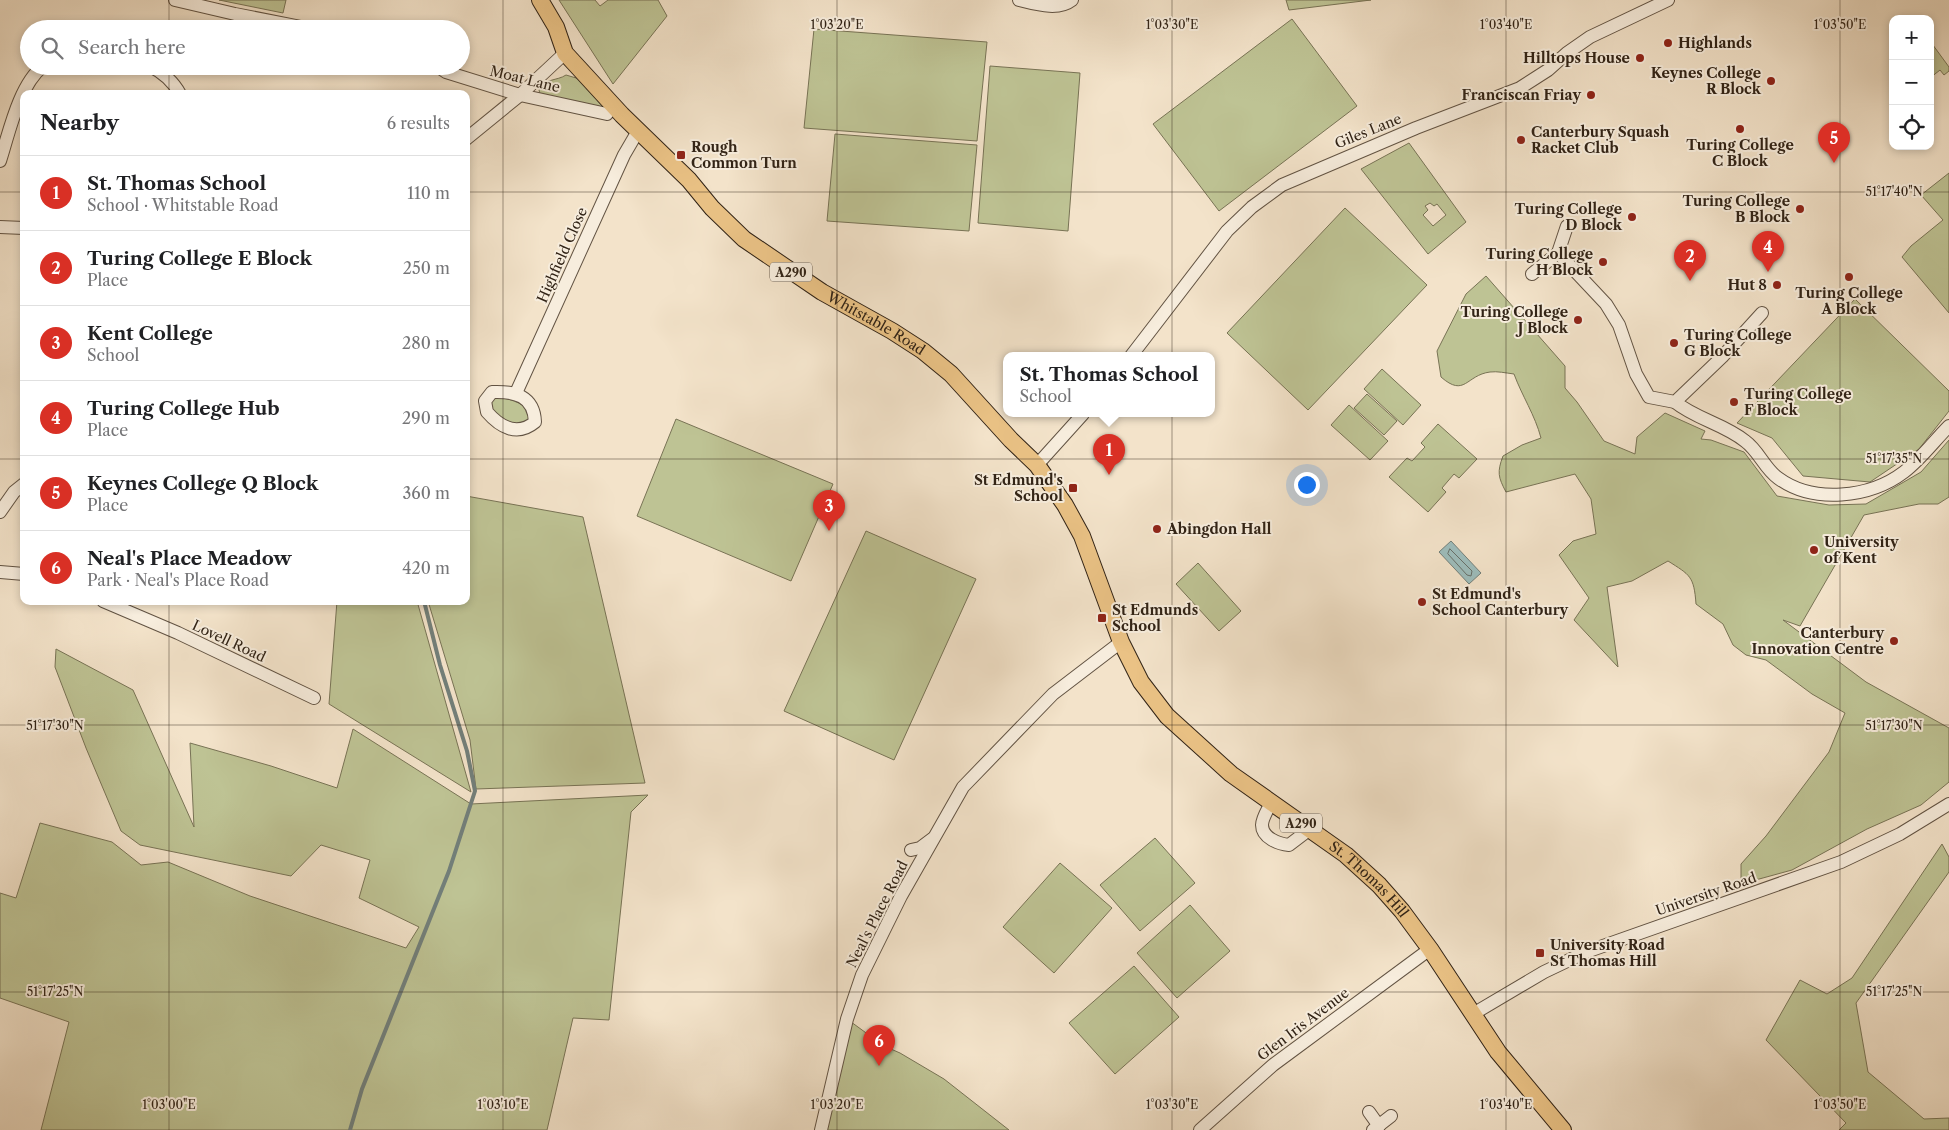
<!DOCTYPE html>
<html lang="en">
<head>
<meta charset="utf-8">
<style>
  body { margin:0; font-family:"Libre Caslon Text",serif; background:#f2f2f2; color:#202124 }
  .controls { position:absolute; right:15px; top:15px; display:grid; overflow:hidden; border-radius:10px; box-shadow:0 2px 8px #0003 }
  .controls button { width:45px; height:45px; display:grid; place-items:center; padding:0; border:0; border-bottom:1px solid #e0e0e0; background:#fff; color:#202124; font:25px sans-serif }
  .you { position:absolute; left:1306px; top:484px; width:18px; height:18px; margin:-12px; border:4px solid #fff; border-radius:50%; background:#1a73e8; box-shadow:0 0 0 8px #1a73e833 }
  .badge { display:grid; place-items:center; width:32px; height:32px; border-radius:50%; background:#d93025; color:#fff; font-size:16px; font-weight:700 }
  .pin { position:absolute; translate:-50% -41px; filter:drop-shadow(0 1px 2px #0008) }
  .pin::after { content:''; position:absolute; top:26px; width:18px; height:15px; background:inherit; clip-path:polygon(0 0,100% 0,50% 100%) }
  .popup { position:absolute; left:1003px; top:352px; width:212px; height:65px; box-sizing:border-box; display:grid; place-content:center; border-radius:10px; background:#fff; filter:drop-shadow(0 1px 4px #0005); font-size:16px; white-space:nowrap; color:#757577 }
  .popup b { font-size:19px; color:#202124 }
  .popup::after { content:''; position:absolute; left:50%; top:100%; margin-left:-10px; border:10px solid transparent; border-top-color:#fff }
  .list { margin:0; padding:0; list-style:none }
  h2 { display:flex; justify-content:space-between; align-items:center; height:65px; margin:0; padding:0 20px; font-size:21px }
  h2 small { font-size:16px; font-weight:400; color:#757577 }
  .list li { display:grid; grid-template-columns:32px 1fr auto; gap:15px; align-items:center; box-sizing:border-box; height:75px; padding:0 20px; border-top:1px solid #e0e0e0 }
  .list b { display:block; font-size:19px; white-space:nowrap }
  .list p { margin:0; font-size:16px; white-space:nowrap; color:#757577 }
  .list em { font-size:16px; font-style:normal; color:#757577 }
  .icon { flex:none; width:28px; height:28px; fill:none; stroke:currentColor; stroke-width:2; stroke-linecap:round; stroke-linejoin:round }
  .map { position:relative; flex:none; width:1949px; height:1130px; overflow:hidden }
  .search { position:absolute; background:#fff; box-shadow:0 2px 8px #0003; left:20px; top:20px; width:450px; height:55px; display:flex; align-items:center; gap:12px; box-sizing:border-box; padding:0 18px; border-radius:28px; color:#757577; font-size:19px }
  .panel { position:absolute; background:#fff; box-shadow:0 2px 8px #0003; left:20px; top:90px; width:450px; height:515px; border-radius:10px }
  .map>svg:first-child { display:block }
  .green { fill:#bec394; stroke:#787355; fill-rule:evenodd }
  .water { fill:#9dbdbc; stroke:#727f7a }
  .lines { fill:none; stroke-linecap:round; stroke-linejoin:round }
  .shore { stroke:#677069; stroke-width:1 }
  .stream { stroke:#727f7a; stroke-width:4 }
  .minor-casing { stroke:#625343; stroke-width:14 }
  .major-casing { stroke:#312316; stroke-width:18 }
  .minor { stroke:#f7eddd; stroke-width:12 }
  .major { stroke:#eac285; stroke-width:16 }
  .ticks { fill:none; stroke:#312316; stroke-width:1; stroke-opacity:0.45 }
  .poi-dot { fill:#8f2418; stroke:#f7eddd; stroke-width:2 }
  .labels { text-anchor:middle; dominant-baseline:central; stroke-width:4; stroke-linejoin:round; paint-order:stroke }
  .shield { fill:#f7eddd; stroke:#6c6052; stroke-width:1 }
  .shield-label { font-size:12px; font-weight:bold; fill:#312316 }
  .poi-label { font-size:14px; font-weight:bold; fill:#312316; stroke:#f7eddd; text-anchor:start }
  .street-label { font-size:14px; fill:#312316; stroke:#f7eddd }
  .ticks-label { font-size:12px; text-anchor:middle; fill:#312316; stroke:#f7eddd; stroke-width:4; stroke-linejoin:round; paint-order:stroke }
</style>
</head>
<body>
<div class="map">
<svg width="1949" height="1130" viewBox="0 0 1949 1130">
  <rect width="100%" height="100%" fill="#f3e3ca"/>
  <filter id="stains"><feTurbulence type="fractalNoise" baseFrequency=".004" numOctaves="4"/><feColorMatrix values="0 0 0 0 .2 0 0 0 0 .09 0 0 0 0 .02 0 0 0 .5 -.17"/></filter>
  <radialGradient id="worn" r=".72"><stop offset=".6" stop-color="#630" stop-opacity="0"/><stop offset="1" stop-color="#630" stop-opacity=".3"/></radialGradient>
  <g class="green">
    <path d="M 219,0 L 286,0 L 283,13 Z"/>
    <path d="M 559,0 L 595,0 L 600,6 L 608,0 L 658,0 L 667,16 L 613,84 Z"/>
    <path d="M 1286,0 L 1371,0 L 1289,10 Z"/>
    <path d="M 1292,19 L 1357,106 L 1219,211 L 1153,124 Z"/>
    <path d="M 814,29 L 987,42 L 977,141 L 804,128 Z"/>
    <path d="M 1930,41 L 1949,67 L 1949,71 L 1944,75 L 1940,70 L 1930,78 Z"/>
    <path d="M 990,66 L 1080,73 L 1068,231 L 978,223 Z"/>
    <path d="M 566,75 L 583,80 L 608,109 L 540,94 L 539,90 C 545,78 557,81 566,75 Z"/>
    <path d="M 835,134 L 977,145 L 969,231 L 827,221 Z"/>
    <path d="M 1409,143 L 1466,222 L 1428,254 L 1361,169 ZM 1430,203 L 1434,206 L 1437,204 L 1446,215 L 1433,226 L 1423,215 L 1428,210 L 1425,206 Z"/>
    <path d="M 1949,173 L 1949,313 L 1902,257 L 1911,246 L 1943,220 L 1921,195 Z"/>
    <path d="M 1345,208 L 1427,285 L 1308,410 L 1227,333 Z"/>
    <path d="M 1486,276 L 1565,366 L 1565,388 L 1577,402 L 1604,441 L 1635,454 L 1637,437 L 1665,413 L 1705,431 L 1701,439 L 1711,440 L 1744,452 L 1777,496 L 1829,505 L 1866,504 L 1921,472 L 1949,440 L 1949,497 L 1938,504 L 1919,504 L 1864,515 L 1800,626 L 1783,620 L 1866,682 L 1949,728 L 1949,782 L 1921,805 L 1867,829 L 1792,870 L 1741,884 L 1741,864 L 1766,836 L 1829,752 L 1845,713 L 1812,694 L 1766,660 L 1746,655 L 1733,645 L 1723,624 L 1696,604 C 1694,576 1690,575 1668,561 L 1632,581 L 1607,587 L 1618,667 L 1574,620 L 1589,598 L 1559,555 L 1573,541 L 1596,534 L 1591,499 L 1575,474 L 1506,492 C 1498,477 1497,472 1503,456 L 1522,445 L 1541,438 C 1535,415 1522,396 1514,374 C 1506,373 1497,371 1490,372 C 1466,375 1465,398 1441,377 L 1437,351 L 1466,294 Z"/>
    <path d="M 1855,299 L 1949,391 L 1949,411 L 1919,449 L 1870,482 L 1803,476 L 1772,438 L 1737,423 Z"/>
    <path d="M 1382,369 L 1421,405 L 1403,425 L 1364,389 Z"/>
    <path d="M 1367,394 L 1397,421 L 1384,435 L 1354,408 Z"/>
    <path d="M 496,396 C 509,399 520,402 530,410 L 528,422 L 512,424 L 491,412 L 491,398 Z"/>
    <path d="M 1349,405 L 1388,441 L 1370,460 L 1331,425 Z"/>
    <path d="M 676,419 L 833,484 L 791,581 L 637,516 Z"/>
    <path d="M 1438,424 L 1477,459 L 1459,478 L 1454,474 L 1442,488 L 1446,492 L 1428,512 L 1389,477 L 1407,458 L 1412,461 L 1425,447 L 1421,443 Z"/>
    <path d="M 466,496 L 583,517 L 645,783 L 476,789 L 470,740 L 428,601 L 466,601 Z"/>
    <path d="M 866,531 L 976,579 L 894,760 L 784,711 Z"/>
    <path d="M 1198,563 L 1241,611 L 1219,631 L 1176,584 Z"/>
    <path d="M 337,601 L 417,601 L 471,792 L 329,704 Z"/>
    <path d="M 56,649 L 133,690 L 194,827 L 190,743 L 271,766 L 337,788 L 353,729 L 471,804 L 648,795 L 631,812 L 609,1020 L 573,1018 L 547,1130 L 41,1130 L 69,1022 L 0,998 L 0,893 L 16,898 L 40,823 L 112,842 L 141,865 L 168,862 L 250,896 L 406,948 L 419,927 L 359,898 L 370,860 L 321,845 L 291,876 L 140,845 L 121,831 L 86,748 L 55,667 Z"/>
    <path d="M 1155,838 L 1195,883 L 1140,931 L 1100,885 Z"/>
    <path d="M 1942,844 L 1949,857 L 1949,872 L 1856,1003 L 1868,1072 L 1924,1119 L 1949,1118 L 1949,1130 L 1839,1130 L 1846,1123 L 1766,1040 L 1800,980 L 1827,994 L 1852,978 Z"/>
    <path d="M 1060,863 L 1112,908 L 1054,973 L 1003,927 Z"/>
    <path d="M 1190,905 L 1230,951 L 1177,998 L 1137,953 Z"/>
    <path d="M 1134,966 L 1179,1017 L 1115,1074 L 1069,1023 Z"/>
    <path d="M 847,1019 L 884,1046 L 900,1053 L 944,1079 L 1009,1130 L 821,1130 Z"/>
  </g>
  <path class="water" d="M 1451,541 L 1481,573 L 1469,584 L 1439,552 Z"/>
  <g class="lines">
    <path class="shore" d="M 1450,549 L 1472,571 L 1471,576 L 1467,575 L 1448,554 Z"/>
    <path class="stream" d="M 350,1130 L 362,1089 L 449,871 L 475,791 L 467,751 L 440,665 L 424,601"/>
    <g class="minor-casing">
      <g id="minor">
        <path d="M 175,0 L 235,14 L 311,29"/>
        <path d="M 1019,0 C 1036,4 1058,11 1072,0"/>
        <path d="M 150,66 C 164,73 173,81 180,94"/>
        <path d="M 437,66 L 446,72 L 520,95 L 607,114"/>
        <path d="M 466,139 L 520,95 L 565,53"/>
        <path d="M 0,161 C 9,133 19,85 43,66"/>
        <path d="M 0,227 L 24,228"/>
        <path d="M 1558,253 L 1567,226"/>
        <path d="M 1532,274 L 1558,253 L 1606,304 L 1619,325 L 1636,374 L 1649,397 L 1675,402 L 1722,357 L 1762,313"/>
        <path d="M 1131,356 L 1227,231 L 1252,207 L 1282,185 L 1416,128 L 1520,88 L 1548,70 L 1567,53 L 1590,37 L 1668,0"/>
        <path d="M 492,392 C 515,391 534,396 535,422 C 517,437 500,427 487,412 L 485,401 Z"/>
        <path d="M 516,393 L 624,155 L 638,131"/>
        <path d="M 1675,402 C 1696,419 1724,424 1745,441 C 1759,451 1764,468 1778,478 C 1813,504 1870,498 1904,472 C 1921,459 1934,441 1949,426"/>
        <path d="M 1037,465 L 1083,414"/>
        <path d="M 0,512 L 14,492 L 24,484"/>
        <path d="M 0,572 L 24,574"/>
        <path d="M 103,601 L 178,633 L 314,698"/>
        <path d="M 1271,803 C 1268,809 1262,818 1262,825 C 1262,838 1279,844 1289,845 L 1310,829"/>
        <path d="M 911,850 L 920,848 L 932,839"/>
        <path d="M 1473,1014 L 1544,972 L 1586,952 L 1841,862 L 1900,834 L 1949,804"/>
        <path d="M 1369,1112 L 1379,1126"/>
        <path d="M 821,1130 L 847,1019 L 862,975 L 901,896 L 963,787 L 1053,694 L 1121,642"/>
        <path d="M 1200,1130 L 1273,1065 L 1430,949"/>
        <path d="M 1373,1130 L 1391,1116"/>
      </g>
    </g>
    <g class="major-casing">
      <g id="major">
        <path id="s1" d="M 540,0 L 556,27 L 565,53 L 622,115 L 689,180 L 712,208 L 744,239 L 822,292 L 892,331 L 923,351 L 951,374 L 1011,440 L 1037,465 L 1065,505 L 1082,536 L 1121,642 L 1141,682 L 1167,716 L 1231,774 L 1346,855 L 1379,885 L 1402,911 L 1430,949 L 1498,1052 L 1563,1130"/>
      </g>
    </g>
    <use href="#minor" class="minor"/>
    <use href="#major" class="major"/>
  </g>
  <path class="ticks" d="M 169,0 L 169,29M 503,0 L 503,1130M 837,0 L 837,1130M 1172,0 L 1172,1130M 1506,0 L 1506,1130M 1840,0 L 1840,1130M 169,66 L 169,94M 0,192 L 24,192M 466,192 L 1949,192M 0,459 L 24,459M 466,459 L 1949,459M 169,601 L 169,1130M 0,725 L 1949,725M 0,992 L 1949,992"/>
  <g class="poi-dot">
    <circle cx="1668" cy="43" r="5"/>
    <circle cx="1640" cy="58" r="5"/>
    <circle cx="1771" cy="81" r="5"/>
    <circle cx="1591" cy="95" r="5"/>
    <circle cx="1740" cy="129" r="5"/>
    <circle cx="1521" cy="140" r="5"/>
    <rect x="676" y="150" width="10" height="10" rx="2.5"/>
    <circle cx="1800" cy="209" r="5"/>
    <circle cx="1632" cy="217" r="5"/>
    <circle cx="1603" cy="262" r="5"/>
    <circle cx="1849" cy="277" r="5"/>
    <circle cx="1777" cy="285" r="5"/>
    <circle cx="1578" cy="320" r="5"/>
    <circle cx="1674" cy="343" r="5"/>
    <circle cx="1734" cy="402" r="5"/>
    <rect x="1068" y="483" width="10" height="10" rx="2.5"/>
    <circle cx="1157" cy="529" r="5"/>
    <circle cx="1814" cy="550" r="5"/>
    <circle cx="1422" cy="602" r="5"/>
    <rect x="1097" y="613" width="10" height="10" rx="2.5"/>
    <circle cx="1894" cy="641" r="5"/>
    <rect x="1535" y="948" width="10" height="10" rx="2.5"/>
  </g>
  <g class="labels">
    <g class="shield">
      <rect x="770" y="262.5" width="42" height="19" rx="4"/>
      <rect x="1280" y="813.5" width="42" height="19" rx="4"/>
    </g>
    <g class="shield-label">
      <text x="791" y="272">A290</text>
      <text x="1301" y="823">A290</text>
    </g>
    <g class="poi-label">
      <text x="1678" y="43">Highlands</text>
      <text x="1630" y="58" text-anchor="end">Hilltops House</text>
      <text x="1761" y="73" text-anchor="end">Keynes College<tspan x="1761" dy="16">R Block</tspan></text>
      <text x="1581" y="95" text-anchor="end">Franciscan Friay</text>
      <text x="1531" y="132">Canterbury Squash<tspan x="1531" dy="16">Racket Club</tspan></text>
      <text x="1740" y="145" text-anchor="middle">Turing College<tspan x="1740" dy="16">C Block</tspan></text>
      <text x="691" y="147">Rough<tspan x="691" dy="16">Common Turn</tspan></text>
      <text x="1790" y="201" text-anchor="end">Turing College<tspan x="1790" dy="16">B Block</tspan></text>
      <text x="1622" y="209" text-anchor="end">Turing College<tspan x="1622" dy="16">D Block</tspan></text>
      <text x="1593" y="254" text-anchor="end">Turing College<tspan x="1593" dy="16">H Block</tspan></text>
      <text x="1767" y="285" text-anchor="end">Hut 8</text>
      <text x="1849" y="293" text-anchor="middle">Turing College<tspan x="1849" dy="16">A Block</tspan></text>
      <text x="1568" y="312" text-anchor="end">Turing College<tspan x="1568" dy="16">J Block</tspan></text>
      <text x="1684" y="335">Turing College<tspan x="1684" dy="16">G Block</tspan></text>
      <text x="1744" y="394">Turing College<tspan x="1744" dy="16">F Block</tspan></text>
      <text x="1063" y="480" text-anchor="end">St Edmund's<tspan x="1063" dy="16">School</tspan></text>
      <text x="1167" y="529">Abingdon Hall</text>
      <text x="1824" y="542">University<tspan x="1824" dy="16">of Kent</tspan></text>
      <text x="1432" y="594">St Edmund's<tspan x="1432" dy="16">School Canterbury</tspan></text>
      <text x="1112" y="610">St Edmunds<tspan x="1112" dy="16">School</tspan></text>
      <text x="1884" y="633" text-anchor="end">Canterbury<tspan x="1884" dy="16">Innovation Centre</tspan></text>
      <text x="1550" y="945">University Road<tspan x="1550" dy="16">St Thomas Hill</tspan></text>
    </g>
    <g class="street-label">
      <text transform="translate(525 79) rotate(14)">Moat Lane</text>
      <text transform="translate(1368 131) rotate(-22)">Giles Lane</text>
      <text transform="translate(562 255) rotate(-66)">Highfield Close</text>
      <text stroke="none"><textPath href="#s1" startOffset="474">Whitstable Road</textPath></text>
      <text transform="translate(229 641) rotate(25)">Lovell Road</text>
      <text stroke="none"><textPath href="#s1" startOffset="1235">St. Thomas Hill</textPath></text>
      <text transform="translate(1706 894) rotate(-19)">University Road</text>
      <text transform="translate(877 914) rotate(-63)">Neal's Place Road</text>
      <text transform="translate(1303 1024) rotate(-37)">Glen Iris Avenue</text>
    </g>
  </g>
  <g class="ticks-label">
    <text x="837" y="29">1°03'20"E</text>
    <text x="1172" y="29">1°03'30"E</text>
    <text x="1506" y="29">1°03'40"E</text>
    <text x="1840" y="29">1°03'50"E</text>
    <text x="1894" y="196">51°17'40"N</text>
    <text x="1894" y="463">51°17'35"N</text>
    <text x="55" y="730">51°17'30"N</text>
    <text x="1894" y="730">51°17'30"N</text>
    <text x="55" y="996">51°17'25"N</text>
    <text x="1894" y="996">51°17'25"N</text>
    <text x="169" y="1109">1°03'00"E</text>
    <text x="503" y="1109">1°03'10"E</text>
    <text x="837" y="1109">1°03'20"E</text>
    <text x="1172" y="1109">1°03'30"E</text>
    <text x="1506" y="1109">1°03'40"E</text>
    <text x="1840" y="1109">1°03'50"E</text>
  </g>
  <rect width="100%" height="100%" filter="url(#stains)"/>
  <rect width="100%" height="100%" fill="url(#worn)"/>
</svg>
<div class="controls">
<button>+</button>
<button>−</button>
<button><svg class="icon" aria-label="locate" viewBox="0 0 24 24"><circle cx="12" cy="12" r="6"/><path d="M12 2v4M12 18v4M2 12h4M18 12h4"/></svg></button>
</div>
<div class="you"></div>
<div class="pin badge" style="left:1109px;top:475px">1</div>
<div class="popup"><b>St. Thomas School</b>School</div>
<div class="pin badge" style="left:1690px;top:281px">2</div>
<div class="pin badge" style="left:829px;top:531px">3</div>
<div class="pin badge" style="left:1768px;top:272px">4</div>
<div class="pin badge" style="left:1834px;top:163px">5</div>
<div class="pin badge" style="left:879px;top:1066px">6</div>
<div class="search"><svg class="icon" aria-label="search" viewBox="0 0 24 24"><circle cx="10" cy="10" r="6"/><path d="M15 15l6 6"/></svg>Search here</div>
<section class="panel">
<h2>Nearby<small>6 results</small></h2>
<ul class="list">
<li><span class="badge">1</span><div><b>St. Thomas School</b><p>School · Whitstable Road</p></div><em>110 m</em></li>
<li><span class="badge">2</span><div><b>Turing College E Block</b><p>Place</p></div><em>250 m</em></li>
<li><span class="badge">3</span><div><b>Kent College</b><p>School</p></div><em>280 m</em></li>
<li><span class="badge">4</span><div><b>Turing College Hub</b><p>Place</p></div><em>290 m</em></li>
<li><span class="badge">5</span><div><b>Keynes College Q Block</b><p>Place</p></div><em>360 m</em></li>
<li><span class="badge">6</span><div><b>Neal's Place Meadow</b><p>Park · Neal's Place Road</p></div><em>420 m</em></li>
</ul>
</section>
</div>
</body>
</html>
